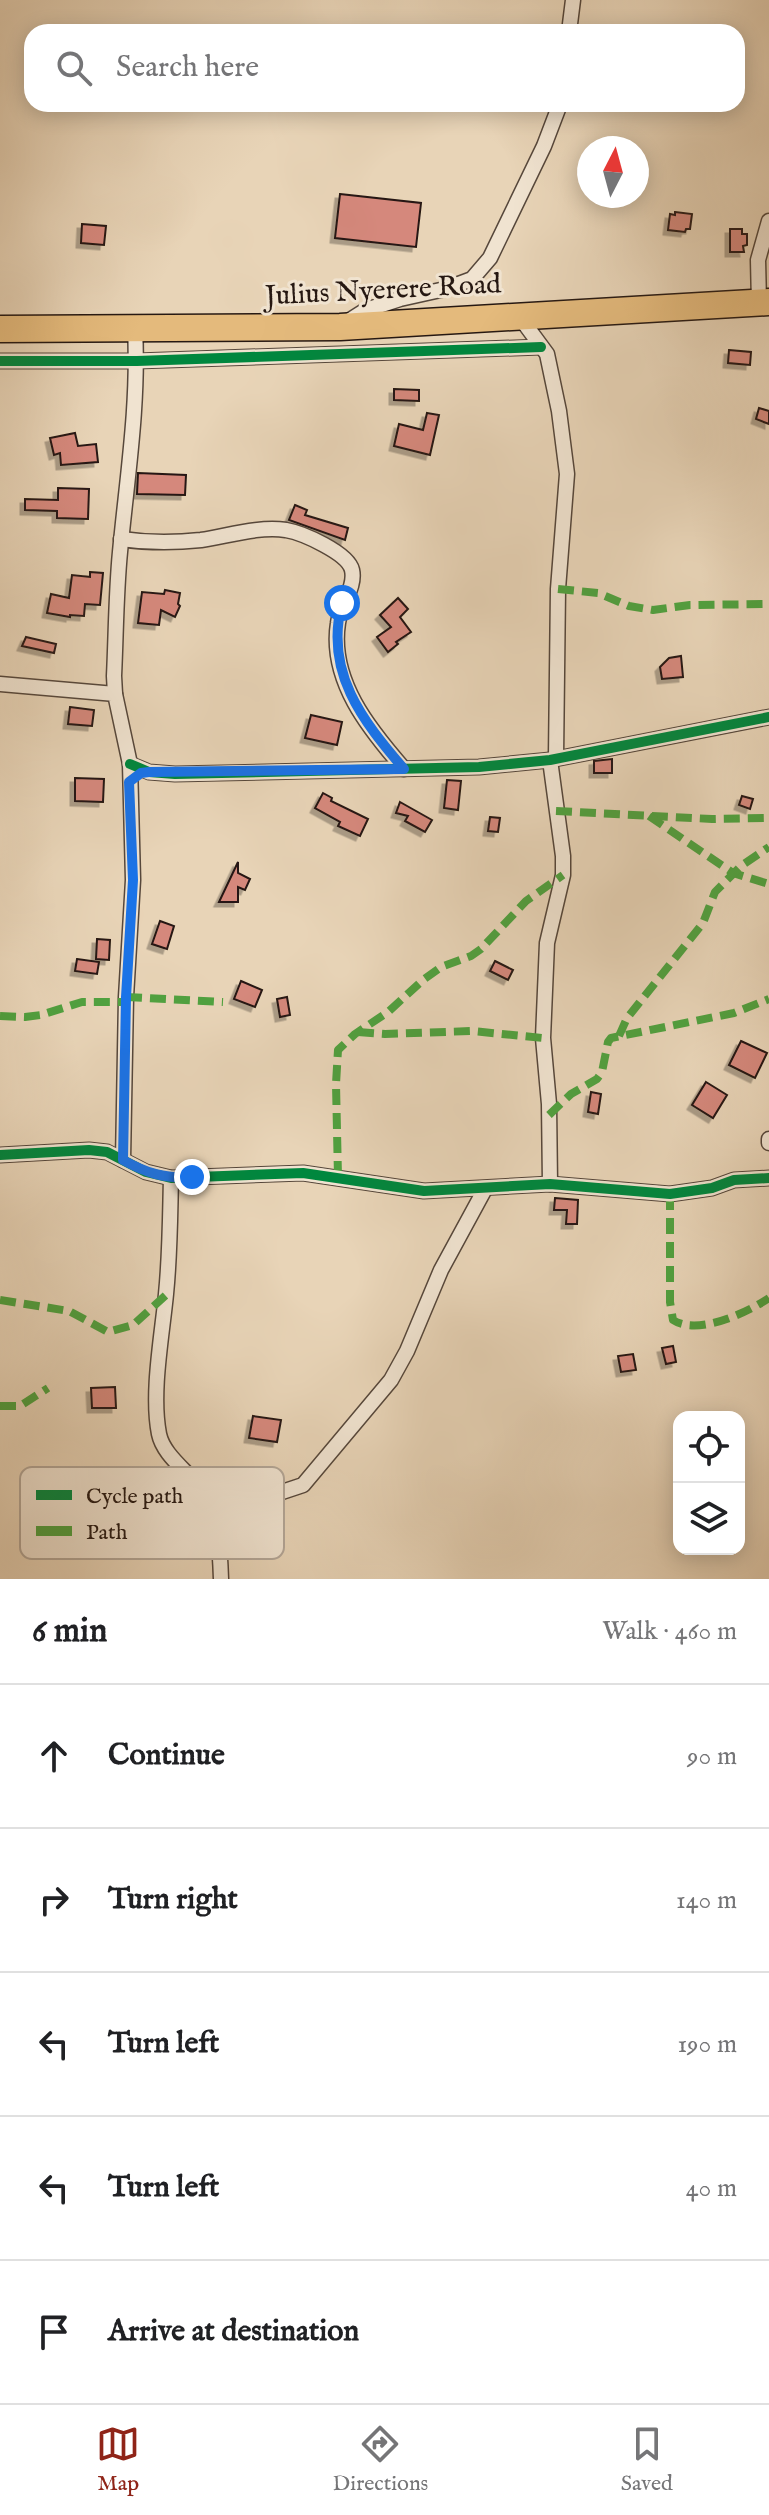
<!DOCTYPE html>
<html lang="en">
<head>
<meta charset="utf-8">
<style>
  body { margin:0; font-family:"IM FELL English",serif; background:#f6f6f6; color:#202124 }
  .controls { position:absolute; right:24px; bottom:24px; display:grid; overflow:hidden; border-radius:16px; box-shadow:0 4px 20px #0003 }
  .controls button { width:72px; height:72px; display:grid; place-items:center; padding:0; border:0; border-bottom:2px solid #e0e0e0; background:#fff; color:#202124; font:40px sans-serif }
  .compass { position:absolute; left:577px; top:136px; width:72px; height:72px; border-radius:50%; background:#fff; box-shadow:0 4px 20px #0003; rotate:6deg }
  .stop { position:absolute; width:24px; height:24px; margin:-18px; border:6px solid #1a73e8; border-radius:50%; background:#fff }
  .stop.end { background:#1a73e8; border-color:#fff; box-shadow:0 2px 8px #0008 }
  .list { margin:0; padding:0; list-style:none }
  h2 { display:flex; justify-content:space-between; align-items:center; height:104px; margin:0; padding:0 32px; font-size:34px }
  h2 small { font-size:26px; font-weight:400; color:#757577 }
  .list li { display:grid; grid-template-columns:52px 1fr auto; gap:24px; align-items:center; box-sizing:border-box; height:144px; padding:0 32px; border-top:2px solid #e0e0e0 }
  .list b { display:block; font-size:30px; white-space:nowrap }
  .list em { font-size:26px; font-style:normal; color:#757577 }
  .icon { flex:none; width:44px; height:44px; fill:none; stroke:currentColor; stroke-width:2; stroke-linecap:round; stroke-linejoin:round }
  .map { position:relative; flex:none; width:769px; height:1579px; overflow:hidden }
  .search { position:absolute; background:#fff; box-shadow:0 4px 20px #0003; left:24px; right:24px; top:24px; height:88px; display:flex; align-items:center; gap:20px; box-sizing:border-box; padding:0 28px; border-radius:24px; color:#757577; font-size:30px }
  .sheet { height:824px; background:#fff }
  nav { display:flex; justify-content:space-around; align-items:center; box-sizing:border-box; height:112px; border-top:2px solid #e0e0e0; background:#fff; font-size:22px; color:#757577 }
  nav a { display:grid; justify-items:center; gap:4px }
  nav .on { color:#8f2418 }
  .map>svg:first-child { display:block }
  .building { fill:#d5887b; stroke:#261812; stroke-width:2; filter:url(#shadow) }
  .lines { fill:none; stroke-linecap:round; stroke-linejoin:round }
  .street-casing { stroke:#56473b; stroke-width:17 }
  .highway-casing { stroke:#261812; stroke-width:29 }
  .street { stroke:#f0e3d0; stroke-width:14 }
  .highway { stroke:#e4ba7c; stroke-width:26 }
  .quiet { stroke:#50a13f; stroke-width:8; stroke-dasharray:16 8; stroke-linecap:butt }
  .cycleway-casing { stroke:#f0e3d0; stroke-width:15 }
  .cycleway { stroke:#00873e; stroke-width:10 }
  .route { stroke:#1a73e8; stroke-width:10 }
  .labels { text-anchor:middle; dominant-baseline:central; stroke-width:6; stroke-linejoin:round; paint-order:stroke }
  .street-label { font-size:28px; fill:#261812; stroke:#f0e3d0 }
  .key { fill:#f0e3d0; stroke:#b3a697; stroke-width:2 }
  .key-label { font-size:22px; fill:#261812 }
</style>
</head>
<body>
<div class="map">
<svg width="769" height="1579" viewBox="0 0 769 1579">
  <defs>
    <filter id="shadow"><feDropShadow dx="-4.5" dy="4.5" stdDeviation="0" flood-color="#0004"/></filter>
  </defs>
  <rect width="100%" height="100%" fill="#e8d4b7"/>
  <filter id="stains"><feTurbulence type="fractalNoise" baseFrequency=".0025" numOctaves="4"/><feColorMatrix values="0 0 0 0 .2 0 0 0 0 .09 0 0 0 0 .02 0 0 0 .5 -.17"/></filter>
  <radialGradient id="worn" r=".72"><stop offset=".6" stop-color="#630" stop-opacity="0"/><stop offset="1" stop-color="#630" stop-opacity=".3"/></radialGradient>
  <g class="building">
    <path d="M 340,194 L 421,203 L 416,247 L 335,238 Z"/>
    <path d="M 675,212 L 692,214 L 690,229 L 686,229 L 685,232 L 668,230 L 670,214 L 675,215 Z"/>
    <path d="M 82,224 L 106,226 L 104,245 L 81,243 Z"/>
    <path d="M 730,229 L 742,229 L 742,234 L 747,234 L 747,245 L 743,246 L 744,252 L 730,252 Z"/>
    <path d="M 729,350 L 751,352 L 750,365 L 728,363 Z"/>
    <path d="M 394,389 L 419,390 L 419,401 L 394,400 Z"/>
    <path d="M 759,408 L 769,411 L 769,424 L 756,419 Z"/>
    <path d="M 427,413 L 439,415 L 430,455 L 394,446 L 399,424 L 423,430 Z"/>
    <path d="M 75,433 L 78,446 L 96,444 L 98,462 L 61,465 L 60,453 L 54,455 L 50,438 Z"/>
    <path d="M 138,473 L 186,475 L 185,495 L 137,494 Z"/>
    <path d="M 58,488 L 89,489 L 88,519 L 57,518 L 57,511 L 25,510 L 25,499 L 58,500 Z"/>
    <path d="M 295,505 L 307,510 L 305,515 L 348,528 L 345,540 L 289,520 Z"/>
    <path d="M 90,572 L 103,573 L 100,605 L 85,604 L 84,616 L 70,615 L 70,617 L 47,613 L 51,594 L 69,598 L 72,575 L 90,577 Z"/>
    <path d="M 165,590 L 180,593 L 178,604 L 180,606 L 175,617 L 161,610 L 159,625 L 138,623 L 142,592 L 164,594 Z"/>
    <path d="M 398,598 L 408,609 L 400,617 L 411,632 L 396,642 L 398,644 L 388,652 L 377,637 L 391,627 L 380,615 Z"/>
    <path d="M 26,637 L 56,644 L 54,653 L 22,646 Z"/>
    <path d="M 681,656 L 683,677 L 662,679 L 660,667 L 669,658 Z"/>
    <path d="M 70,707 L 94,710 L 92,726 L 68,724 Z"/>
    <path d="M 311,715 L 342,722 L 337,745 L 305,738 Z"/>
    <path d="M 612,759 L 612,773 L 594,773 L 594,761 Z"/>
    <path d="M 75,778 L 104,779 L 103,802 L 75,801 Z"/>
    <path d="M 447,780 L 461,781 L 458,810 L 444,808 Z"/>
    <path d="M 323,793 L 332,798 L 331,801 L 368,819 L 360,836 L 338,826 L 340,822 L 315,808 Z"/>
    <path d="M 742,796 L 753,799 L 750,809 L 739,805 Z"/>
    <path d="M 400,802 L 432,820 L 425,832 L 405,821 L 408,816 L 396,813 Z"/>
    <path d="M 490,817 L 500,818 L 498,832 L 488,831 Z"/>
    <path d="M 238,862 L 238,873 L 250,879 L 245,890 L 238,887 L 238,902 L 219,902 Z"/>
    <path d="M 160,921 L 174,926 L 167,949 L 152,944 Z"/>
    <path d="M 97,939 L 110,940 L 109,960 L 96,959 Z"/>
    <path d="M 77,959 L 99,962 L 97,974 L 75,971 Z"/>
    <path d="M 495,961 L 513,970 L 508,980 L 490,971 Z"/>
    <path d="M 241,981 L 262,990 L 255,1007 L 234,999 Z"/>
    <path d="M 287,997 L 290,1015 L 280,1017 L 277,999 Z"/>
    <path d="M 741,1041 L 767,1053 L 755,1078 L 729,1065 Z"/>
    <path d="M 706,1082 L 727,1095 L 713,1118 L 692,1105 Z"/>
    <path d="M 591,1092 L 601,1094 L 598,1114 L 588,1112 Z"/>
    <path d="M 555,1198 L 578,1200 L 577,1224 L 566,1224 L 567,1210 L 554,1210 Z"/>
    <path d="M 673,1346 L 676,1362 L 666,1364 L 662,1348 Z"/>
    <path d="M 633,1354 L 636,1370 L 621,1372 L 618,1356 Z"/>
    <path d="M 115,1387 L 116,1408 L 92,1408 L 91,1388 Z"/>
    <path d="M 253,1416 L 281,1420 L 277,1442 L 249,1438 Z"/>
  </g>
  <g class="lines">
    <g class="street-casing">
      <g id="street">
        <path d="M 569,32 L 573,0"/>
        <path d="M 759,303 L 758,260 L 769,221"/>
        <path d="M 519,316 L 547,354 L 559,411 L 567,474 L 558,589 L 556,757"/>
        <path d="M 347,322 L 366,310 L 400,299 L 445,289 L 472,279 L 490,258 L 544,146 L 560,104"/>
        <path d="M 0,361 L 137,361 L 541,347"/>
        <path d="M 121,539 C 148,543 174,543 201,540 C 228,536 258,526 286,530 C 303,533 348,553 352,570 C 356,587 340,606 338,623 C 329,680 369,729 404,769"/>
        <path d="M 0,684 L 115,694 L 130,764 L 133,880 L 126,997 L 123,1160"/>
        <path d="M 115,694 L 114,676 C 116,635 116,593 120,552 C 127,478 139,404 135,329"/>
        <path d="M 130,764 L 149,772 L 175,774 L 479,767 L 550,760 L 769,717"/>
        <path d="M 769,1139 L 769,1143"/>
        <path d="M 0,1155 L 89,1150 L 107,1152 L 146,1172 L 171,1178 L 303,1173 L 424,1191 L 550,1184 L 670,1194 L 712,1188 L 734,1180 L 769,1178"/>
        <path d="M 171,1178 C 170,1217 170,1255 166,1294 C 162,1336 151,1393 159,1434 C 164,1458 193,1474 205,1496 C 219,1522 220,1550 221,1579"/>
        <path d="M 550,1184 L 549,1104 L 543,1038 L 547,943 L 563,875 L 563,856 L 550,760"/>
        <path d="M 220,1541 L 232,1513 L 240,1506 L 303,1485 L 391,1380 L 407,1351 L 441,1270 L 485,1189"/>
      </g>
    </g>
    <g class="highway-casing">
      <path id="highway" d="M 0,329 L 340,327 L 769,302"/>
    </g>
    <use href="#street" class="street"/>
    <use href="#highway" class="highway"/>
    <g class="quiet">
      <path d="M 558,589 L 598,593 L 629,606 L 653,610 L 690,605 L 769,604"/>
      <path d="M 556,811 L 712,819 L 769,818"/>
      <path d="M 649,816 L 733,873 L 769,884"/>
      <path d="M 126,997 L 223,1002"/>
      <path d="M 0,1016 L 25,1017 L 41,1015 L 82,1002 L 126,1002"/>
      <path d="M 358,1032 L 385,1034 L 472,1031 L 543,1038"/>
      <path d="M 619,1036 L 627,1018 L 703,923 L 715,892 L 741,866 L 769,847"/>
      <path d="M 549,1115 L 571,1094 L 597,1079 L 602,1072 L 608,1042 L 611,1038 L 734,1013 L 769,999"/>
      <path d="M 338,1177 L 336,1084 L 338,1050 L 355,1034 L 388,1012 L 423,980 L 441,967 L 471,956 L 481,949 L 526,901 L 563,875"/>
      <path d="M 670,1194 L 670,1302 L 673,1320 C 697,1336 747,1313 769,1298"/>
      <path d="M 0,1300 L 69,1311 L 108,1332 L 133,1325 L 166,1295"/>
      <path d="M 0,1406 L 20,1406 L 48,1388"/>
    </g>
    <g class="cycleway-casing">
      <g id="cycleway">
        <path d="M 0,361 L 137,361 L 541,347"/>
        <path d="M 130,764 L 149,772 L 175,774 L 479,767 L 550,760 L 769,717"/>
        <path d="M 0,1155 L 89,1150 L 107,1152 L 146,1172 L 171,1178 L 303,1173 L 424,1191 L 550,1184 L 670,1194 L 712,1188 L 734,1180 L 769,1178"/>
      </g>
    </g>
    <use href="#cycleway" class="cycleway"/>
  </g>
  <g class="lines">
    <path class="route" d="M 192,1177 C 165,1179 146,1173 123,1160 L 126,997 L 133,880 L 129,782 L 141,773 L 149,772 L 404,769 C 362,720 324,672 342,603"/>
  </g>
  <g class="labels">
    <g class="street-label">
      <text transform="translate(383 291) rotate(-3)">Julius Nyerere Road</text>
    </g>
  </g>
  <rect x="20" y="1467" width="264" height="92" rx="12" class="key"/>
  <rect x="36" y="1490" width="36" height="10" fill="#00873e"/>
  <rect x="36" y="1526" width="36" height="10" fill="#50a13f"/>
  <g class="key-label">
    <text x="86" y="1503">Cycle path</text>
    <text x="86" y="1539">Path</text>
  </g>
  <rect width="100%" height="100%" filter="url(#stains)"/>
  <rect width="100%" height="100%" fill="url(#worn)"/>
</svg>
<div class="controls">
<button><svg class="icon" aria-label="locate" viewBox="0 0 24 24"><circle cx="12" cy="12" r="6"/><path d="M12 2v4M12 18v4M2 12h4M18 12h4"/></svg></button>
<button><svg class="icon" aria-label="layers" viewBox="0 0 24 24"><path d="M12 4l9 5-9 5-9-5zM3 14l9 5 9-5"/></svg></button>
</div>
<svg class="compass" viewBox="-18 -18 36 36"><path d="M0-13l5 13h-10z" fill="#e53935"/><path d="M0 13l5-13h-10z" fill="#757577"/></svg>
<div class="stop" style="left:342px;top:603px"></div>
<div class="stop end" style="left:192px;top:1177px"></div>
<div class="search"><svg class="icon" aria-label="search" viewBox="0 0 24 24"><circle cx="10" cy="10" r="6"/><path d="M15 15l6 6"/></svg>Search here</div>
</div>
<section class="sheet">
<h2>6 min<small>Walk · 460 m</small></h2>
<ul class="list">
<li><svg class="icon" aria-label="ahead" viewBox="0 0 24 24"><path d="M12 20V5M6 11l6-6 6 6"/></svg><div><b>Continue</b></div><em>90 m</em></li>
<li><svg class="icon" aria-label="right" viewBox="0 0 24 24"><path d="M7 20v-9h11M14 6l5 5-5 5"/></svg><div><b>Turn right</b></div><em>140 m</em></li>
<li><svg class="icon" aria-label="left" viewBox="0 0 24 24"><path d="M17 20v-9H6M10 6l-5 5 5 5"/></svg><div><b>Turn left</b></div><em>190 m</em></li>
<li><svg class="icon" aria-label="left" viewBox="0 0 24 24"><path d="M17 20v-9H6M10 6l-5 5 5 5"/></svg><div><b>Turn left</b></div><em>40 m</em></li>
<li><svg class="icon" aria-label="arrive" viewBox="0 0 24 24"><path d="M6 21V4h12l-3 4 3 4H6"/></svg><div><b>Arrive at destination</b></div></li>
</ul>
</section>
<nav>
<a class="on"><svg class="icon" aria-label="map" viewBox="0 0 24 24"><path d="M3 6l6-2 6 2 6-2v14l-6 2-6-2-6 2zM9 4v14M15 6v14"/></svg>Map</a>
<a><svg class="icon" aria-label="directions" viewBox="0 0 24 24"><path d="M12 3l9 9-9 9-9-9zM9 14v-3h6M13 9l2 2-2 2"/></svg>Directions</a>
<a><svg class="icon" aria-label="saved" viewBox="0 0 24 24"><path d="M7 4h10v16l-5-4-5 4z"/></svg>Saved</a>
</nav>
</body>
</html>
